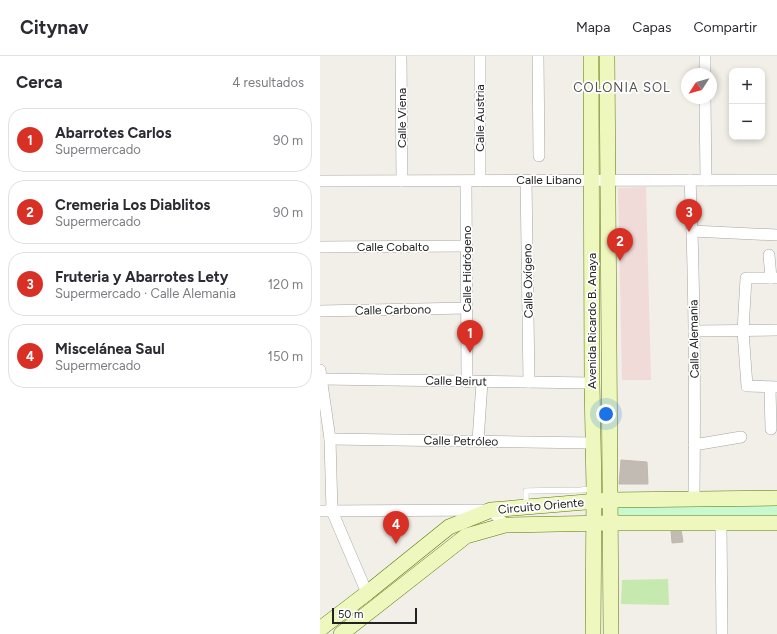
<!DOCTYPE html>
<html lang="es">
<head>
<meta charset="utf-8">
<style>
  body { margin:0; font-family:Figtree,sans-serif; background:#f7f7f7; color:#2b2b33 }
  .controls { position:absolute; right:12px; top:12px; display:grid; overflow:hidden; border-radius:8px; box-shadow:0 2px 6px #0003 }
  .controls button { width:36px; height:36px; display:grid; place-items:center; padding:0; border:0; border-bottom:1px solid #e1e1e2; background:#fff; color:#2b2b33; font:20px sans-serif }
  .compass { position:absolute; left:361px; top:12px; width:36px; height:36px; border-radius:50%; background:#fff; box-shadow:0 2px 6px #0003; rotate:234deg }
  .scale { position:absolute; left:12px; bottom:10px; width:85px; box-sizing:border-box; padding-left:4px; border:2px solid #212121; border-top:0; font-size:11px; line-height:14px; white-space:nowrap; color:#212121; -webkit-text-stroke:3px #fff; paint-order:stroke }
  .you { position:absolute; left:286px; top:358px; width:14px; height:14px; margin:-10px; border:3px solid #fff; border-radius:50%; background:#1a73e8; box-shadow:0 0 0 6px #1a73e833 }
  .badge { display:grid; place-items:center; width:26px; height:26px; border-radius:50%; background:#d93025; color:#fff; font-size:13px; font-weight:700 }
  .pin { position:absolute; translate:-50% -33px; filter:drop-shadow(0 1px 2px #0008) }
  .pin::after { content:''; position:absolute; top:21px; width:14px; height:12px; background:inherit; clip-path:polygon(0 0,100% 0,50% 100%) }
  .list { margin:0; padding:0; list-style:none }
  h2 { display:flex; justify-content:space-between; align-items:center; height:52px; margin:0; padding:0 16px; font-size:17px }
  h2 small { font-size:13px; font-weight:400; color:#7c7c81 }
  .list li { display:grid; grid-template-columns:26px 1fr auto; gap:12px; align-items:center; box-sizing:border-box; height:64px; margin:0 8px 8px; padding:0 8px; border:1px solid #e1e1e2; border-radius:16px }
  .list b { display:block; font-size:15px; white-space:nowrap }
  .list p { margin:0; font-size:13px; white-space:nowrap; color:#7c7c81 }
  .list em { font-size:13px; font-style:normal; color:#7c7c81 }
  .map { position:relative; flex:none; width:457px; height:578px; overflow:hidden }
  header { display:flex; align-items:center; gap:24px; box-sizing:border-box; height:56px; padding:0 20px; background:#fff; border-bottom:1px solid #e1e1e2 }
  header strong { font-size:19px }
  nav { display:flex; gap:22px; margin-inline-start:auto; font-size:14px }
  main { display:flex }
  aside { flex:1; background:#fff }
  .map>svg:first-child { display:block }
  .commercial { fill:#f1dbd8 }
  .grass { fill:#c5e9af }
  .park { fill:#c7f8d0 }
  .building { fill:#c1bbb4; stroke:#c2b7aa }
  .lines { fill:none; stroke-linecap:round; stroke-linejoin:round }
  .lane-casing { stroke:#a5a5a5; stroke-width:6 }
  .street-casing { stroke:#a5a5a5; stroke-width:12 }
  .secondary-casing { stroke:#5e7708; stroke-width:16 }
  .lane { stroke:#fff; stroke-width:5.5 }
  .street { stroke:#fff; stroke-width:11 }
  .secondary { stroke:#eef8be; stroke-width:15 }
  .labels { text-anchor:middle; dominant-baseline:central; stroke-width:3.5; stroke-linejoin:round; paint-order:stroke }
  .street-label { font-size:12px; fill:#212121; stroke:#fff }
  .neighbourhood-label { font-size:13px; letter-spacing:1px; fill:#545454; stroke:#fff }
</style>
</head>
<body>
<header>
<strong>Citynav</strong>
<nav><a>Mapa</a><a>Capas</a><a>Compartir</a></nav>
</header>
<main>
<aside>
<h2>Cerca<small>4 resultados</small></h2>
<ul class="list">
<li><span class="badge">1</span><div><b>Abarrotes Carlos</b><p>Supermercado</p></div><em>90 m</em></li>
<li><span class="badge">2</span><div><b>Cremeria Los Diablitos</b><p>Supermercado</p></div><em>90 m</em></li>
<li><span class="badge">3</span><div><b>Fruteria y Abarrotes Lety</b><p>Supermercado · Calle Alemania</p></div><em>120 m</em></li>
<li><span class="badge">4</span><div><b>Miscelánea Saul</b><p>Supermercado</p></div><em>150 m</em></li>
</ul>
</aside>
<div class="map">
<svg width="457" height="578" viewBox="0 0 457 578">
  <rect width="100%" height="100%" fill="#f1efe7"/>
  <path class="commercial" d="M 326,131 L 331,324 L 302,324 L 298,132 Z"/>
  <path class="grass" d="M 348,523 L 349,549 L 301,548 L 302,524 Z"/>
  <path class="park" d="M 457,442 L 457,461 L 296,463 L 296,445 Z"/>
  <g class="building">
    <path d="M 301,404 L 327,406 L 328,428 L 299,428 Z"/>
    <path d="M 361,473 L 363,486 L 352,487 L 351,474 Z"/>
  </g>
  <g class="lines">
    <g class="lane-casing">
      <path id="lane" d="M 206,450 L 206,435 L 261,434 L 273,433"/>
    </g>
    <g class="street-casing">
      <g id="street">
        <path d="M 81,0 L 82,125"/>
        <path d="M 218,0 L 219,100"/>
        <path d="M 385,0 L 385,18"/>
        <path d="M 385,42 L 386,124"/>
        <path d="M 206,124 L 209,326"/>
        <path d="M 370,124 C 375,230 375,336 374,442"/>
        <path d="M 0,125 L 457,124"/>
        <path d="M 146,125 L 147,326"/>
        <path d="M 160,125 L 160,0"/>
        <path d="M 372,175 L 457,179"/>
        <path d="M 0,191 L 147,190"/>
        <path d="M 449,199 L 451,222"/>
        <path d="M 457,222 L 426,222 L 423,275 L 427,330 L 457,331"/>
        <path d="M 0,255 L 147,252"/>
        <path d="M 374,275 L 457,274"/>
        <path d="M 0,314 L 10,383 L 12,455 L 47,537"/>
        <path d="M 1,323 L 272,327"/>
        <path d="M 450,332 L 451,373"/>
        <path d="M 10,383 L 273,387"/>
        <path d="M 158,385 L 162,326"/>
        <path d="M 374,389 L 421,381"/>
        <path d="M 0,455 L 171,454 L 185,469"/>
        <path d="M 401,467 L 402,578"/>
      </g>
    </g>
    <g class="secondary-casing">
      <g id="secondary">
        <path d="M 271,0 L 272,327 L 274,433 L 273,578"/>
        <path d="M 287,0 L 291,578"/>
        <path d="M 0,573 L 47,537 L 129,471 L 171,454 L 290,444 L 457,442"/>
        <path d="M 21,578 L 146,480 L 185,469 L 289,467 L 457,467"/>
      </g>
    </g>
    <use href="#lane" class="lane"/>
    <use href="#street" class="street"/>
    <use href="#secondary" class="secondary"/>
  </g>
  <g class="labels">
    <g class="street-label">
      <text transform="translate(82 62) rotate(-90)">Calle Viena</text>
      <text transform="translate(160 62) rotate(-90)">Calle Austria</text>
      <text x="229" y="124">Calle Libano</text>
      <text x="73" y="191">Calle Cobalto</text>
      <text transform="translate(147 213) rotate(-90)">Calle Hidrógeno</text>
      <text transform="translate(208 225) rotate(-91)">Calle Oxígeno</text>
      <text transform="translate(73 254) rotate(-1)">Calle Carbono</text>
      <text transform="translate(272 265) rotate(-90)">Avenida Ricardo B. Anaya</text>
      <text transform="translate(374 283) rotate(-91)">Calle Alemania</text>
      <text transform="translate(136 325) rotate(1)">Calle Beirut</text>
      <text transform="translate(141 385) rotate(1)">Calle Petróleo</text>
      <text transform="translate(221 450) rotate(-5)">Circuito Oriente</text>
    </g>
    <g class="neighbourhood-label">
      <text x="302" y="31">COLONIA SOL</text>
    </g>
  </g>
</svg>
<div class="controls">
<button>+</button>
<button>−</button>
</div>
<svg class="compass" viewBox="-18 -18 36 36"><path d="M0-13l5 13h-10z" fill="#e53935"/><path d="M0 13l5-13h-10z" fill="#7c7c81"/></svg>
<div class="scale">50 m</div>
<div class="you"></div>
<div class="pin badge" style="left:150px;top:297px">1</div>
<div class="pin badge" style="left:300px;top:205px">2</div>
<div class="pin badge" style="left:369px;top:176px">3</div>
<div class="pin badge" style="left:76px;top:488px">4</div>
</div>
</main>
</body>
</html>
